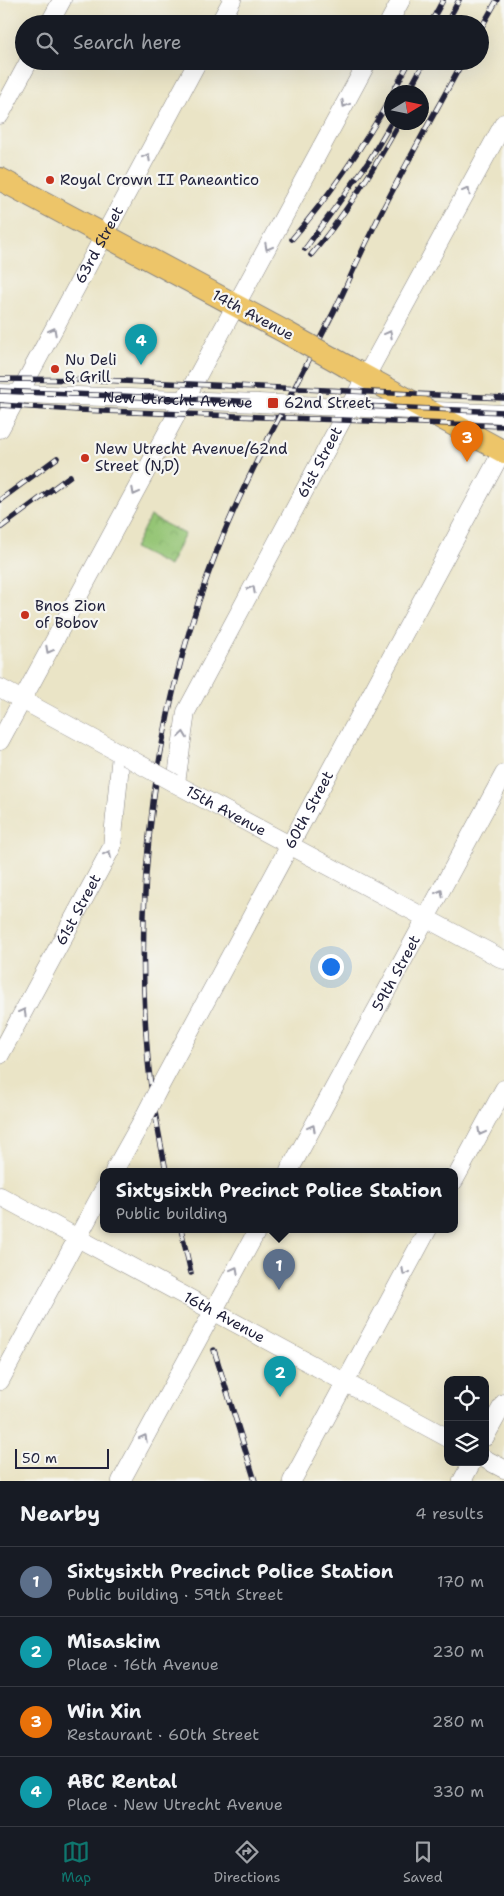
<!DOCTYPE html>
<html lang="en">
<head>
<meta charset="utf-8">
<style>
  body { margin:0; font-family:"Shantell Sans",sans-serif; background:#242831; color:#f1f3f6 }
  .controls { position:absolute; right:15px; bottom:15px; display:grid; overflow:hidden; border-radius:10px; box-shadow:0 5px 20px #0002 }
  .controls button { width:45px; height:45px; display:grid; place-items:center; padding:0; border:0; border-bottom:1px solid #363941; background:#171b24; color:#f1f3f6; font:25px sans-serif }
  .compass { position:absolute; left:384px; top:85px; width:45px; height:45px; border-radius:50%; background:#171b24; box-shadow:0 5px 20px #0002; rotate:80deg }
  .scale { position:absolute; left:15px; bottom:12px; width:94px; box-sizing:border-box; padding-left:5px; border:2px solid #22223b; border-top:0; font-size:14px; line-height:18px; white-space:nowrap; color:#22223b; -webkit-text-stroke:4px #f6f6f2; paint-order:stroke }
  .you { position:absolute; left:330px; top:966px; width:18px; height:18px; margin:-12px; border:4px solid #fff; border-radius:50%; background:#1a73e8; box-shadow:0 0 0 8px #1a73e833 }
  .badge { display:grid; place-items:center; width:32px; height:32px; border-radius:50%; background:#0f766e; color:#fff; font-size:16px; font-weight:700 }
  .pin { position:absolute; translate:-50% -41px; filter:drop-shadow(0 1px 2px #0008) }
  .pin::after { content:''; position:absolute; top:26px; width:18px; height:15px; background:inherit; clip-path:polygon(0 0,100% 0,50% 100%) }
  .popup { position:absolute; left:100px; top:1168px; width:358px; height:65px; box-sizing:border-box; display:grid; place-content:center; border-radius:10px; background:#171b24; filter:drop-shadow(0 1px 4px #0005); font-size:16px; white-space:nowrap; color:#9ea1a6 }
  .popup b { font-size:19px; color:#f1f3f6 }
  .popup::after { content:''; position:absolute; left:50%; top:100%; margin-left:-10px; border:10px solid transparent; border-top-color:#171b24 }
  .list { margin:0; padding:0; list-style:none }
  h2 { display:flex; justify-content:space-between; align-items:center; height:65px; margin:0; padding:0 20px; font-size:21px }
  h2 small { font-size:16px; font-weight:400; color:#9ea1a6 }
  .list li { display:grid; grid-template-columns:32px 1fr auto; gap:15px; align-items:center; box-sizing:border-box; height:70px; padding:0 20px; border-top:1px solid #363941 }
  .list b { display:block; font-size:19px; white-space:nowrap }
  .list p { margin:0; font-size:16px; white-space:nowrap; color:#9ea1a6 }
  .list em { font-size:16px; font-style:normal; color:#9ea1a6 }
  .icon { flex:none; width:28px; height:28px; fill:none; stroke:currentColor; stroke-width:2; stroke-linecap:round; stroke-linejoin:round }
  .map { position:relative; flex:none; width:504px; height:1481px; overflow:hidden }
  .search { position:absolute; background:#171b24; box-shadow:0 5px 20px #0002; left:15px; right:15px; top:15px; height:55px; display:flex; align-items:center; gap:12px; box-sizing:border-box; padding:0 18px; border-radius:28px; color:#9ea1a6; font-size:19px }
  .sheet { height:345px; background:#171b24 }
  nav { display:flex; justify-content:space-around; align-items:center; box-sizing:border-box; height:70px; border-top:1px solid #363941; background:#171b24; font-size:14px; color:#9ea1a6 }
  nav a { display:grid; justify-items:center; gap:2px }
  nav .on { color:#0f766e }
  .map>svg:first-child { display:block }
  .park { fill:url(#park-crowns); stroke:#5b7458 }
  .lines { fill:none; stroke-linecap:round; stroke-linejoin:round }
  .minor-casing { stroke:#868380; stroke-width:19 }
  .major-casing { stroke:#868380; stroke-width:24 }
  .minor { stroke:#fff; stroke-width:18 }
  .major { stroke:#edc569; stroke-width:22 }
  .rail-casing { stroke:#22223b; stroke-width:5.5 }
  .rail { stroke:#f6f6f2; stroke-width:4; stroke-dasharray:11; stroke-linecap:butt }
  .minor-bridge-casing { stroke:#868380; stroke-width:19; stroke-linecap:butt }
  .major-bridge-casing { stroke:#868380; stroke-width:24; stroke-linecap:butt }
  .minor-bridge { stroke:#fff; stroke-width:18 }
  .major-bridge { stroke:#edc569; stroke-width:22 }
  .oneway { stroke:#9c9ca7 }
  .poi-dot { fill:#c8321e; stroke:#f6f6f2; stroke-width:2 }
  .labels { text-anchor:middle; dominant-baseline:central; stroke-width:4.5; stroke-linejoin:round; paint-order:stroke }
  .poi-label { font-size:15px; fill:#22223b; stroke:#f6f6f2; text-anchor:start }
  .street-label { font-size:15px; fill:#22223b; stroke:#f6f6f2 }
</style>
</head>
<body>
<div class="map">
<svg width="504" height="1481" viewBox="0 0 504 1481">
  <defs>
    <pattern id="park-crowns" width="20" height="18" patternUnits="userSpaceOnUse" patternTransform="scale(1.25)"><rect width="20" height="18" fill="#94c575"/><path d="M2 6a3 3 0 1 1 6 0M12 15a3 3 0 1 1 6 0" fill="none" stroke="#7fa966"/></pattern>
  </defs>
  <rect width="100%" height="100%" fill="#f6f6f2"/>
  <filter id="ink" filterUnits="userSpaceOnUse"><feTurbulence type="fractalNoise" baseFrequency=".02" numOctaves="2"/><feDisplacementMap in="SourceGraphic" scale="10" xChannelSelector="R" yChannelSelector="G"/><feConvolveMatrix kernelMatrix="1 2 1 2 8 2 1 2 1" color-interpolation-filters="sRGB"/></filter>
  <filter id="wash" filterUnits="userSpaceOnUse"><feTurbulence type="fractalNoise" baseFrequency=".0096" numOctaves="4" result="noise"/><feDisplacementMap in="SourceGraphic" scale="20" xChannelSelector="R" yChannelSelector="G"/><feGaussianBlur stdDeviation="1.12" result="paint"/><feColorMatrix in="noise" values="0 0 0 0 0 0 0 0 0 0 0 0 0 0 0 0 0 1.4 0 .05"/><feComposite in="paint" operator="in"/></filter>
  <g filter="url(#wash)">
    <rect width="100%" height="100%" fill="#eae4c6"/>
    <path class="park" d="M 150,516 L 185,534 L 169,566 L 134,548 Z"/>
  </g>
  <g filter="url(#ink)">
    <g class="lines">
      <g class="minor-casing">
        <g id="minor">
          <path d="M 49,24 L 62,0"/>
          <path d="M 219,24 L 232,0"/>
          <path d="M 388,24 L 401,0"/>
          <path d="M 0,115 L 29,61"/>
          <path id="s1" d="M 0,393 L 258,403"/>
          <path d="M 320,406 L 504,414"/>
          <path id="s2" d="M 0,429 L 198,61"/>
          <path d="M 0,688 L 125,756"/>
          <path d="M 0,741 L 368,61"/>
          <path id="s3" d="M 174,783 L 504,960"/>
          <path id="s4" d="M 176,783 L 186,712 L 340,424 L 504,123"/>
          <path id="s5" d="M 0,1055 L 112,847 L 121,754"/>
          <path id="s6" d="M 159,1088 L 504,448"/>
          <path d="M 114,1171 L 142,1121"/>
          <path id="s7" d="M 289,1171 L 504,774"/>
          <path d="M 454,1181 L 504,1089"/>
          <path id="s8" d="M 0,1196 L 448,1438"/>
          <path d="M 0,1381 L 104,1189"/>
          <path d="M 485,1437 L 504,1403"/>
          <path d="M 485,1459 L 504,1469"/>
          <path d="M 121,1481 L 258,1229"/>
          <path d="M 292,1481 L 428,1229"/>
          <path d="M 462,1481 L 472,1462"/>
        </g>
      </g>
      <g class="major-casing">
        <g id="major">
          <path d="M 0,179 L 287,333"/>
          <path d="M 346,366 L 504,452"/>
        </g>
      </g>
      <use href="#minor" class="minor"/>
      <use href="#major" class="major"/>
      <g class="rail-casing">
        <g id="rail">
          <path d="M 430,24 L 443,0"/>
          <path d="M 446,24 L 459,0"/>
          <path d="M 480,30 L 497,0"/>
          <path d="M 393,92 L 410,61"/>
          <path d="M 408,92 L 425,61"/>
          <path d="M 292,239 C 328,198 366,142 392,95"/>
          <path d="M 305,249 L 369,161 L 390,125"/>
          <path d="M 311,255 C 345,215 374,169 400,122"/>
          <path d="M 0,379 L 99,380 L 504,398"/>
          <path d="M 0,391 L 504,412"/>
          <path d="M 0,405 L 78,410 L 504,426"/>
          <path d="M 0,500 L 57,458"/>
          <path d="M 0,528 L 70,476"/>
          <path d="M 166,1171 C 159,1135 151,1097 148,1060 C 133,886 154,711 218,548 C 249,469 292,395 330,319 C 344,293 355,265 368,239 C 397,179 431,120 463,61"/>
          <path d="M 181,1229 L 191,1273"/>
          <path d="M 214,1350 L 255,1481"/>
        </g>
      </g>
      <use href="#rail" class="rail"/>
      <g class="minor-bridge-casing">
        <g id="minor-bridge">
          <path d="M 258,403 L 320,406"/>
          <path d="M 125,756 L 174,783"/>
          <path d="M 142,1121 L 159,1088"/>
        </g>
      </g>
      <g class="major-bridge-casing">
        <path id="major-bridge" d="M 287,333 L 346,366"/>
      </g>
      <use href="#minor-bridge" class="minor-bridge"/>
      <use href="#major-bridge" class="major-bridge"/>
    </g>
    <defs><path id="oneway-chevron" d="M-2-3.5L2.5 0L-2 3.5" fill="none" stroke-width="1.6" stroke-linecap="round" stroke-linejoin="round" transform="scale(1.25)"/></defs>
    <g class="oneway">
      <use href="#oneway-chevron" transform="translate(345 104) rotate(118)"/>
      <use href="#oneway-chevron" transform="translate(147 157) rotate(-62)"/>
      <use href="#oneway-chevron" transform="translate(467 191) rotate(-61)"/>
      <use href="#oneway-chevron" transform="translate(268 247) rotate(118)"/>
      <use href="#oneway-chevron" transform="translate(53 331) rotate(-62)"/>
      <use href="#oneway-chevron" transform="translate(389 334) rotate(-61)"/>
      <use href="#oneway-chevron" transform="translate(135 492) rotate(118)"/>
      <use href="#oneway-chevron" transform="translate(252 589) rotate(-62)"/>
      <use href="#oneway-chevron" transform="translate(49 650) rotate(118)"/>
      <use href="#oneway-chevron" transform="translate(183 735) rotate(-82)"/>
      <use href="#oneway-chevron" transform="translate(108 854) rotate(-64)"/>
      <use href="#oneway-chevron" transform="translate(440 893) rotate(-62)"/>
      <use href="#oneway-chevron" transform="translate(23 1012) rotate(-61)"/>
      <use href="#oneway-chevron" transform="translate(312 1128) rotate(-62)"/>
      <use href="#oneway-chevron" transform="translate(481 1132) rotate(118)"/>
      <use href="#oneway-chevron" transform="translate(235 1270) rotate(-62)"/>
      <use href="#oneway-chevron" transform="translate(405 1272) rotate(118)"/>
      <use href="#oneway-chevron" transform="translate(144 1438) rotate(-62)"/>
    </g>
  </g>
  <g class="poi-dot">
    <circle cx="50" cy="180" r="5"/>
    <circle cx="55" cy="369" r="5"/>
    <rect x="267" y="397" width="12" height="12" rx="2.5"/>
    <circle cx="85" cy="458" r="5"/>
    <circle cx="25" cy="615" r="5"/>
  </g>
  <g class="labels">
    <g class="poi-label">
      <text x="60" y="180">Royal Crown II Paneantico</text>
      <text x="65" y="360">Nu Deli<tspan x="65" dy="17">&amp; Grill</tspan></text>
      <text x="284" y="403">62nd Street</text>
      <text x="95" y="449">New Utrecht Avenue/62nd<tspan x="95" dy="17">Street (N,D)</tspan></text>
      <text x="35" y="606">Bnos Zion<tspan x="35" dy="17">of Bobov</tspan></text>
    </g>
    <g class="street-label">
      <text stroke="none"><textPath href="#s2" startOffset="209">63rd Street</textPath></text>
      <text transform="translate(253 315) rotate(28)">14th Avenue</text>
      <text stroke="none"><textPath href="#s1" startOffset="178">New Utrecht Avenue</textPath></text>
      <text stroke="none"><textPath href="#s4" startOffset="355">61st Street</textPath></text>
      <text stroke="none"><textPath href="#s6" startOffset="316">60th Street</textPath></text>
      <text stroke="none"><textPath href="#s3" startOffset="59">15th Avenue</textPath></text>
      <text stroke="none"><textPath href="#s5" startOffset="165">61st Street</textPath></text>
      <text stroke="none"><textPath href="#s7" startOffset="225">59th Street</textPath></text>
      <text stroke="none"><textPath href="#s8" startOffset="255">16th Avenue</textPath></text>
    </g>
  </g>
</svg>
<div class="controls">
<button><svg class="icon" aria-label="locate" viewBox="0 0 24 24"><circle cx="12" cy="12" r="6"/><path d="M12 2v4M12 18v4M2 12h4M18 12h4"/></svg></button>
<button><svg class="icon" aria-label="layers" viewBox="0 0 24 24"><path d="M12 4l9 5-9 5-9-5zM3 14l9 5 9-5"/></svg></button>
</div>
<svg class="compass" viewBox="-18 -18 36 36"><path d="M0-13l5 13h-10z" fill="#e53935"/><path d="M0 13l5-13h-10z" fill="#9ea1a6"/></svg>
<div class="scale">50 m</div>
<div class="you"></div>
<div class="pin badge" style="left:279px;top:1290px;background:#5c6f8a">1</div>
<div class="popup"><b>Sixtysixth Precinct Police Station</b>Public building</div>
<div class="pin badge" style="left:280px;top:1397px;background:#0f9aa8">2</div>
<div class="pin badge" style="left:467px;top:462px;background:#e8710a">3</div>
<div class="pin badge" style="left:141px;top:365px;background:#0f9aa8">4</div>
<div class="search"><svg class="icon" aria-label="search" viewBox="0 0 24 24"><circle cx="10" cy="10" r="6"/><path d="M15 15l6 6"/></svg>Search here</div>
</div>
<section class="sheet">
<h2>Nearby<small>4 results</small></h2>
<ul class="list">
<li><span class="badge" style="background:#5c6f8a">1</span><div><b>Sixtysixth Precinct Police Station</b><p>Public building · 59th Street</p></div><em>170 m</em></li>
<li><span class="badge" style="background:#0f9aa8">2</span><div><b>Misaskim</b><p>Place · 16th Avenue</p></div><em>230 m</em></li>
<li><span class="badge" style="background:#e8710a">3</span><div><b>Win Xin</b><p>Restaurant · 60th Street</p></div><em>280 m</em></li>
<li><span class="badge" style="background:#0f9aa8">4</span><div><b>ABC Rental</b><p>Place · New Utrecht Avenue</p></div><em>330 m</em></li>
</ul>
</section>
<nav>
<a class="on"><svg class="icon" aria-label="map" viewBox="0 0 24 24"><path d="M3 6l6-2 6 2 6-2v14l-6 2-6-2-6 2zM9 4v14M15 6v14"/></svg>Map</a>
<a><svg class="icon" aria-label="directions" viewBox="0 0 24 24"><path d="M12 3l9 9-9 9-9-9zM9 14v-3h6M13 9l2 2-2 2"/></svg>Directions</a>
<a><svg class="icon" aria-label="saved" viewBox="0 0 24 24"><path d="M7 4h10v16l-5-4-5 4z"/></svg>Saved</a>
</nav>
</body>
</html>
